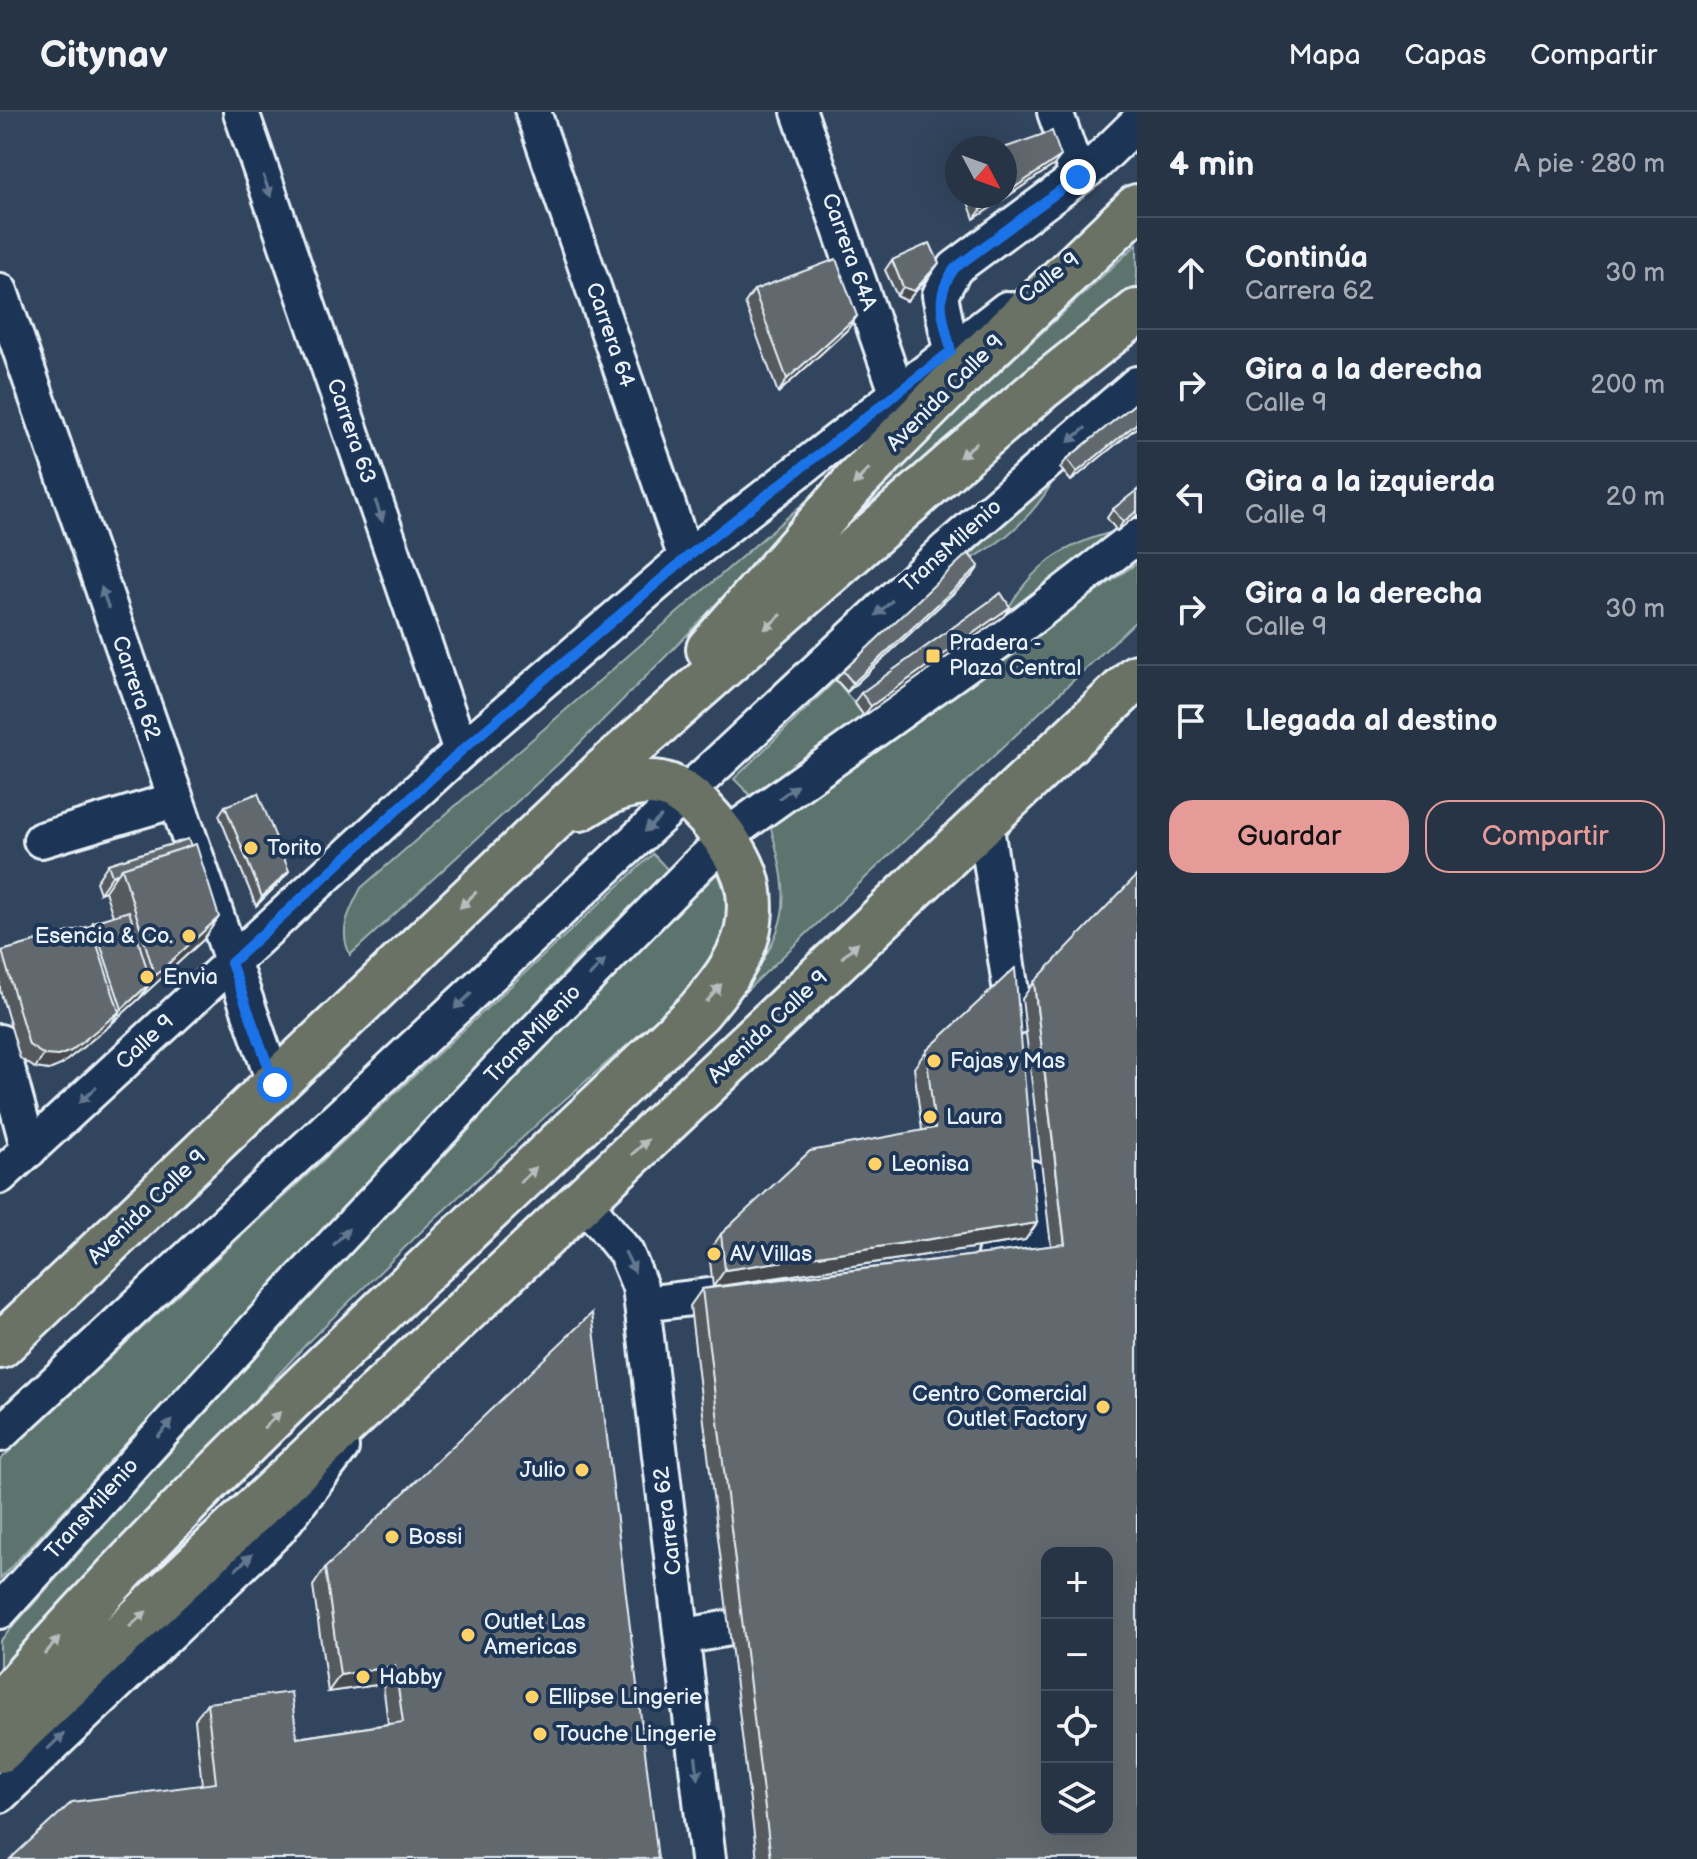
<!DOCTYPE html>
<html lang="es">
<head>
<meta charset="utf-8">
<style>
  body { margin:0; font-family:"Balsamiq Sans",sans-serif; background:#2e3c4d; color:#f1f3f6 }
  .controls { position:absolute; right:24px; bottom:24px; display:grid; overflow:hidden; border-radius:16px; box-shadow:0 8px 32px #0002 }
  .controls button { width:72px; height:72px; display:grid; place-items:center; padding:0; border:0; border-bottom:2px solid #424f5f; background:#263446; color:#f1f3f6; font:40px sans-serif }
  .compass { position:absolute; left:945px; top:24px; width:72px; height:72px; border-radius:50%; background:#263446; box-shadow:0 8px 32px #0002; rotate:131deg }
  .stop { position:absolute; width:24px; height:24px; margin:-18px; border:6px solid #1a73e8; border-radius:50%; background:#fff }
  .stop.end { background:#1a73e8; border-color:#fff; box-shadow:0 2px 8px #0008 }
  .list { margin:0; padding:0; list-style:none }
  h2 { display:flex; justify-content:space-between; align-items:center; height:104px; margin:0; padding:0 32px; font-size:34px }
  h2 small { font-size:26px; font-weight:400; color:#a4aab3 }
  .list li { display:grid; grid-template-columns:52px 1fr auto; gap:24px; align-items:center; box-sizing:border-box; height:112px; padding:0 32px; border-top:2px solid #424f5f }
  .list b { display:block; font-size:30px; white-space:nowrap }
  .list p { margin:0; font-size:26px; white-space:nowrap; color:#a4aab3 }
  .list em { font-size:26px; font-style:normal; color:#a4aab3 }
  .actions { display:flex; gap:16px; padding:24px 32px }
  .actions a { flex:1; padding:18px 0; border:2px solid #e69b98; border-radius:24px; text-align:center; font-size:28px; color:#e69b98 }
  .actions .main { background:#e69b98; color:#111 }
  .icon { flex:none; width:44px; height:44px; fill:none; stroke:currentColor; stroke-width:2; stroke-linecap:round; stroke-linejoin:round }
  .map { position:relative; flex:none; width:1137px; height:1747px; overflow:hidden }
  header { display:flex; align-items:center; gap:48px; box-sizing:border-box; height:112px; padding:0 40px; background:#263446; border-bottom:2px solid #424f5f }
  header strong { font-size:38px }
  nav { display:flex; gap:44px; margin-inline-start:auto; font-size:28px }
  main { display:flex }
  aside { flex:1; background:#263446 }
  .map>svg:first-child { display:block }
  .green { fill:#5c736e; stroke:#a2b2b3; stroke-width:2 }
  .lines { fill:none; stroke-linecap:round; stroke-linejoin:round }
  .minor-casing { stroke:#e8f1f8; stroke-width:40 }
  .highway-casing { stroke:#e8f1f8; stroke-width:50 }
  .minor { stroke:#1d3557; stroke-width:34 }
  .highway { stroke:#6a7266; stroke-width:44 }
  .wall { fill:#545a5f; stroke:#e8f1f8; stroke-width:2 }
  .shaded-wall { fill:#454a4d; stroke:#e8f1f8; stroke-width:2 }
  .building { fill:#62696e; stroke:#e8f1f8; stroke-width:2; fill-rule:evenodd }
  .oneway { fill:#64778f }
  .oneway2 { fill:#b6bebe }
  .route { stroke:#1a73e8; stroke-width:10 }
  .poi-dot { fill:#ffd166; stroke:#1d3557; stroke-width:3 }
  .labels { text-anchor:middle; dominant-baseline:central; stroke-width:8; stroke-linejoin:round; paint-order:stroke }
  .street-label { font-size:22px; fill:#e8f1f8; stroke:#1d3557 }
  .poi-label { font-size:22px; fill:#e8f1f8; stroke:#1d3557; text-anchor:start }
</style>
</head>
<body>
<header>
<strong>Citynav</strong>
<nav><a>Mapa</a><a>Capas</a><a>Compartir</a></nav>
</header>
<main>
<div class="map">
<svg width="1137" height="1747" viewBox="0 0 1137 1747">
  <rect width="100%" height="100%" fill="#32455e"/>
  <filter id="ink" filterUnits="userSpaceOnUse"><feTurbulence type="fractalNoise" baseFrequency=".0125" numOctaves="2"/><feDisplacementMap in="SourceGraphic" scale="16" xChannelSelector="R" yChannelSelector="G"/><feConvolveMatrix kernelMatrix="1 2 1 2 8 2 1 2 1" color-interpolation-filters="sRGB"/></filter>
  <g filter="url(#ink)">
    <g class="green">
      <path d="M 1137,132 L 1137,174 L 1058,233 L 944,331 L 733,532 L 859,391 Z"/>
      <path d="M 1060,356 C 1040,398 1004,433 962,451 Z"/>
      <path d="M 837,362 L 686,524 L 570,641 L 350,843 C 338,818 349,799 361,776 Z"/>
      <path d="M 1117,419 L 1004,504 C 1030,455 1063,432 1117,419 Z"/>
      <path d="M 1137,451 L 1137,508 L 742,883 C 787,811 794,797 770,713 Z"/>
      <path d="M 836,568 L 864,604 L 751,684 L 734,667 Z"/>
      <path d="M 653,742 L 669,759 L 588,835 L 0,1467 L 0,1348 Z"/>
      <path d="M 718,761 L 730,796 L 728,818 L 702,868 L 546,1004 L 429,1112 L 310,1228 L 0,1567 L 0,1529 L 335,1157 L 469,1018 L 564,912 Z"/>
    </g>
    <g class="lines">
      <g class="minor-casing">
        <g id="minor">
          <path d="M 241,0 L 461,639"/>
          <path d="M 533,0 L 686,446"/>
          <path d="M 799,0 L 897,280"/>
          <path d="M 1055,0 L 1078,65"/>
          <path d="M 0,179 L 275,973"/>
          <path d="M 951,239 L 940,183 L 955,156 L 1094,53 L 1137,11"/>
          <path d="M 985,709 L 1015,906"/>
          <path d="M 41,728 L 175,688"/>
          <path d="M 0,930 L 29,1038"/>
          <path d="M 0,1064 L 461,639 L 686,446 L 1007,197"/>
          <path d="M 583,1088 L 626,1141 L 640,1175 L 708,1747"/>
          <path d="M 995,1143 L 1038,1137 L 1031,1066"/>
          <path d="M 643,1192 L 741,1180"/>
          <path d="M 0,1322 L 948,436 L 1137,272"/>
          <path d="M 0,1499 L 291,1178 L 515,940 L 698,753 L 743,712 L 1023,512 L 1137,424"/>
          <path d="M 682,1525 L 776,1507"/>
          <path d="M 0,1683 L 278,1418 L 341,1336"/>
        </g>
      </g>
      <g class="highway-casing">
        <g id="highway">
          <path d="M 709,537 L 857,368 L 951,273 L 1137,95"/>
          <path d="M 0,1234 L 606,657 L 958,347 L 1041,276 L 1137,200"/>
          <path d="M 0,1593 C 215,1345 462,1126 699,899 C 718,876 739,851 747,821 C 751,804 751,782 746,766 C 736,734 695,679 661,672 C 630,667 606,680 580,696"/>
          <path d="M 0,1638 L 1137,565"/>
        </g>
      </g>
      <use href="#minor" class="minor"/>
      <use href="#highway" class="highway"/>
    </g>
    <g class="wall">
      <path d="M 1054,53 L 974,107 L 966,84 L 1005,84 Z"/>
      <path d="M 892,148 L 932,161 L 907,189 L 897,184 L 885,158 Z"/>
      <path d="M 754,178 L 857,204 L 847,218 L 778,281 L 745,191 Z"/>
      <path d="M 1137,290 L 1137,315 L 1071,369 L 1060,356 L 1067,347 Z"/>
      <path d="M 1113,397 L 1137,403 L 1117,419 L 1107,406 Z"/>
      <path d="M 979,454 L 973,463 L 847,580 L 836,568 L 843,559 Z"/>
      <path d="M 1004,504 L 864,604 L 854,590 L 861,581 Z"/>
      <path d="M 225,694 L 289,759 L 282,768 L 256,794 L 219,703 Z"/>
      <path d="M 188,727 L 203,828 L 109,914 L 61,953 L 49,958 L 35,956 L 20,946 L 0,878 L 0,842 L 2,839 L 91,814 L 93,810 L 113,804 L 105,779 L 100,781 L 96,770 L 108,752 Z"/>
      <path d="M 1034,870 L 1137,1747 L 757,1747 L 690,1194 L 702,1177 L 713,1175 L 709,1140 L 721,1122 L 922,1018 L 914,956 L 926,939 L 1037,1111 L 1025,1128 L 720,1174 L 1051,1134 L 1022,887 Z"/>
      <path d="M 325,1456 L 658,1747 L 202,1673 L 195,1608 L 207,1591 L 297,1626 L 388,1612 L 383,1572 L 328,1580 L 313,1474 Z"/>
    </g>
    <g class="shaded-wall">
      <path d="M 1061,44 L 1054,53 L 974,107 L 981,98 L 1002,84 L 1005,84 L 1005,82 Z"/>
      <path d="M 939,151 L 932,161 L 907,189 L 897,184 L 903,175 Z"/>
      <path d="M 857,204 L 847,218 L 778,281 L 787,267 Z"/>
      <path d="M 1137,311 L 1137,315 L 1071,369 L 1077,360 Z"/>
      <path d="M 1137,399 L 1137,403 L 1117,419 L 1123,410 Z"/>
      <path d="M 979,454 L 973,463 L 847,580 L 853,571 Z"/>
      <path d="M 1010,495 L 1004,504 L 864,604 L 871,594 Z"/>
      <path d="M 289,759 L 282,768 L 256,794 L 262,785 Z"/>
      <path d="M 117,762 L 105,779 L 100,781 L 112,764 Z"/>
      <path d="M 219,805 L 203,828 L 139,887 L 155,864 Z"/>
      <path d="M 151,870 L 139,887 L 109,914 L 122,897 Z"/>
      <path d="M 119,900 L 109,914 L 61,953 L 49,958 L 35,956 L 44,943 Z"/>
      <path d="M 1037,1111 L 1025,1128 L 713,1175 L 725,1158 Z"/>
      <path d="M 395,1554 L 383,1572 L 328,1580 L 340,1563 Z"/>
    </g>
    <g class="building">
      <path d="M 1052,19 L 1061,44 L 1005,82 L 1005,36 L 1004,36 Z"/>
      <path d="M 976,84 L 1002,84 L 981,98 Z"/>
      <path d="M 930,131 L 939,151 L 914,179 L 903,175 L 892,148 Z"/>
      <path d="M 836,147 L 857,204 L 787,267 L 754,178 Z"/>
      <path d="M 1137,290 L 1137,311 L 1077,360 L 1067,347 Z"/>
      <path d="M 1137,378 L 1137,399 L 1123,410 L 1113,397 Z"/>
      <path d="M 968,441 L 979,454 L 853,571 L 843,559 Z"/>
      <path d="M 1001,481 L 1010,495 L 871,594 L 861,581 Z"/>
      <path d="M 258,681 L 289,759 L 262,785 L 225,694 Z"/>
      <path d="M 188,727 L 191,734 L 122,756 L 117,762 L 112,764 L 108,752 Z"/>
      <path d="M 196,732 L 219,805 L 155,864 L 122,756 Z"/>
      <path d="M 1137,763 L 1137,1747 L 771,1747 L 702,1177 L 1065,1132 L 1034,870 ZM 1047,1441 L 1107,1441 L 1107,1717 L 1047,1717 Z"/>
      <path d="M 129,799 L 151,870 L 122,897 L 93,810 Z"/>
      <path d="M 91,814 L 119,900 L 71,939 L 58,944 L 44,943 L 29,933 L 2,839 Z"/>
      <path d="M 1015,856 L 1037,1111 L 725,1158 L 721,1122 L 810,1039 L 935,1016 L 926,939 Z"/>
      <path d="M 592,1201 L 658,1747 L 10,1747 L 72,1690 L 216,1671 L 207,1591 L 291,1580 L 297,1626 L 403,1610 L 395,1554 L 340,1563 L 325,1456 Z"/>
    </g>
    <defs><path id="oneway-solid" d="M-6-.8H1V-3.2L6.5 0L1 3.2V.8H-6Z" transform="scale(2)"/></defs>
    <g class="oneway">
      <use href="#oneway-solid" transform="translate(267 74) rotate(71)"/>
      <use href="#oneway-solid" transform="translate(1077 323) rotate(140)"/>
      <use href="#oneway-solid" transform="translate(379 399) rotate(71)"/>
      <use href="#oneway-solid" transform="translate(105 486) rotate(-109)"/>
      <use href="#oneway-solid" transform="translate(884 496) rotate(137)"/>
      <use href="#oneway-solid" transform="translate(788 680) rotate(-36)"/>
      <use href="#oneway-solid" transform="translate(653 712) rotate(137)"/>
      <use href="#oneway-solid" transform="translate(597 856) rotate(-46)"/>
      <use href="#oneway-solid" transform="translate(463 889) rotate(137)"/>
      <use href="#oneway-solid" transform="translate(88 983) rotate(137)"/>
      <use href="#oneway-solid" transform="translate(341 1125) rotate(-47)"/>
      <use href="#oneway-solid" transform="translate(630 1150) rotate(64)"/>
      <use href="#oneway-solid" transform="translate(165 1317) rotate(-48)"/>
      <use href="#oneway-solid" transform="translate(244 1450) rotate(-43)"/>
      <use href="#oneway-solid" transform="translate(56 1629) rotate(-44)"/>
      <use href="#oneway-solid" transform="translate(697 1656) rotate(83)"/>
    </g>
    <g class="oneway2">
      <use href="#oneway-solid" transform="translate(968 338) rotate(140)"/>
      <use href="#oneway-solid" transform="translate(861 365) rotate(134)"/>
      <use href="#oneway-solid" transform="translate(773 510) rotate(139)"/>
      <use href="#oneway-solid" transform="translate(468 788) rotate(136)"/>
      <use href="#oneway-solid" transform="translate(850 838) rotate(-44)"/>
      <use href="#oneway-solid" transform="translate(714 881) rotate(-50)"/>
      <use href="#oneway-solid" transform="translate(640 1035) rotate(-43)"/>
      <use href="#oneway-solid" transform="translate(528 1063) rotate(-44)"/>
      <use href="#oneway-solid" transform="translate(272 1308) rotate(-44)"/>
      <use href="#oneway-solid" transform="translate(138 1507) rotate(-43)"/>
      <use href="#oneway-solid" transform="translate(52 1534) rotate(-48)"/>
    </g>
  </g>
  <g class="lines" filter="url(#ink)">
    <path class="route" d="M 275,973 L 231,851 L 461,639 L 686,446 L 951,239 C 944,206 932,186 955,156 L 1078,65"/>
  </g>
  <g class="poi-dot">
    <rect x="925" y="536" width="16" height="16" rx="4"/>
    <circle cx="251" cy="736" r="8"/>
    <circle cx="189" cy="824" r="8"/>
    <circle cx="147" cy="865" r="8"/>
    <circle cx="934" cy="949" r="8"/>
    <circle cx="930" cy="1005" r="8"/>
    <circle cx="875" cy="1052" r="8"/>
    <circle cx="714" cy="1142" r="8"/>
    <circle cx="1103" cy="1295" r="8"/>
    <circle cx="582" cy="1358" r="8"/>
    <circle cx="392" cy="1425" r="8"/>
    <circle cx="468" cy="1523" r="8"/>
    <circle cx="363" cy="1565" r="8"/>
    <circle cx="532" cy="1585" r="8"/>
    <circle cx="540" cy="1622" r="8"/>
  </g>
  <g class="labels">
    <g class="street-label">
      <text transform="translate(849 140) rotate(70)">Carrera 64A</text>
      <text transform="translate(1049 166) rotate(-37)">Calle 9</text>
      <text transform="translate(610 223) rotate(71)">Carrera 64</text>
      <text transform="translate(945 281) rotate(-45)">Avenida Calle 9</text>
      <text transform="translate(351 319) rotate(71)">Carrera 63</text>
      <text transform="translate(951 434) rotate(-42)">TransMilenio</text>
      <text transform="translate(136 576) rotate(71)">Carrera 62</text>
      <text transform="translate(768 915) rotate(-43)">Avenida Calle 9</text>
      <text transform="translate(533 922) rotate(-46)">TransMilenio</text>
      <text transform="translate(145 930) rotate(-43)">Calle 9</text>
      <text transform="translate(147 1095) rotate(-44)">Avenida Calle 9</text>
      <text transform="translate(92 1397) rotate(-48)">TransMilenio</text>
      <text transform="translate(668 1409) rotate(-97)">Carrera 62</text>
    </g>
    <g class="poi-label">
      <text x="949" y="531">Pradera -<tspan x="949" dy="25">Plaza Central</tspan></text>
      <text x="267" y="736">Torito</text>
      <text x="173" y="824" text-anchor="end">Esencia &amp; Co.</text>
      <text x="163" y="865">Envia</text>
      <text x="950" y="949">Fajas y Mas</text>
      <text x="946" y="1005">Laura</text>
      <text x="891" y="1052">Leonisa</text>
      <text x="730" y="1142">AV Villas</text>
      <text x="1087" y="1282" text-anchor="end">Centro Comercial<tspan x="1087" dy="25">Outlet Factory</tspan></text>
      <text x="566" y="1358" text-anchor="end">Julio</text>
      <text x="408" y="1425">Bossi</text>
      <text x="484" y="1510">Outlet Las<tspan x="484" dy="25">Americas</tspan></text>
      <text x="379" y="1565">Habby</text>
      <text x="548" y="1585">Ellipse Lingerie</text>
      <text x="556" y="1622">Touche Lingerie</text>
    </g>
  </g>
</svg>
<div class="controls">
<button>+</button>
<button>−</button>
<button><svg class="icon" aria-label="locate" viewBox="0 0 24 24"><circle cx="12" cy="12" r="6"/><path d="M12 2v4M12 18v4M2 12h4M18 12h4"/></svg></button>
<button><svg class="icon" aria-label="layers" viewBox="0 0 24 24"><path d="M12 4l9 5-9 5-9-5zM3 14l9 5 9-5"/></svg></button>
</div>
<svg class="compass" viewBox="-18 -18 36 36"><path d="M0-13l5 13h-10z" fill="#e53935"/><path d="M0 13l5-13h-10z" fill="#a4aab3"/></svg>
<div class="stop" style="left:275px;top:973px"></div>
<div class="stop end" style="left:1078px;top:65px"></div>
</div>
<aside>
<h2>4 min<small>A pie · 280 m</small></h2>
<ul class="list">
<li><svg class="icon" aria-label="ahead" viewBox="0 0 24 24"><path d="M12 20V5M6 11l6-6 6 6"/></svg><div><b>Continúa</b><p>Carrera 62</p></div><em>30 m</em></li>
<li><svg class="icon" aria-label="right" viewBox="0 0 24 24"><path d="M7 20v-9h11M14 6l5 5-5 5"/></svg><div><b>Gira a la derecha</b><p>Calle 9</p></div><em>200 m</em></li>
<li><svg class="icon" aria-label="left" viewBox="0 0 24 24"><path d="M17 20v-9H6M10 6l-5 5 5 5"/></svg><div><b>Gira a la izquierda</b><p>Calle 9</p></div><em>20 m</em></li>
<li><svg class="icon" aria-label="right" viewBox="0 0 24 24"><path d="M7 20v-9h11M14 6l5 5-5 5"/></svg><div><b>Gira a la derecha</b><p>Calle 9</p></div><em>30 m</em></li>
<li><svg class="icon" aria-label="arrive" viewBox="0 0 24 24"><path d="M6 21V4h12l-3 4 3 4H6"/></svg><div><b>Llegada al destino</b></div></li>
</ul>
<div class="actions"><a class="main">Guardar</a><a>Compartir</a></div>
</aside>
</main>
</body>
</html>
